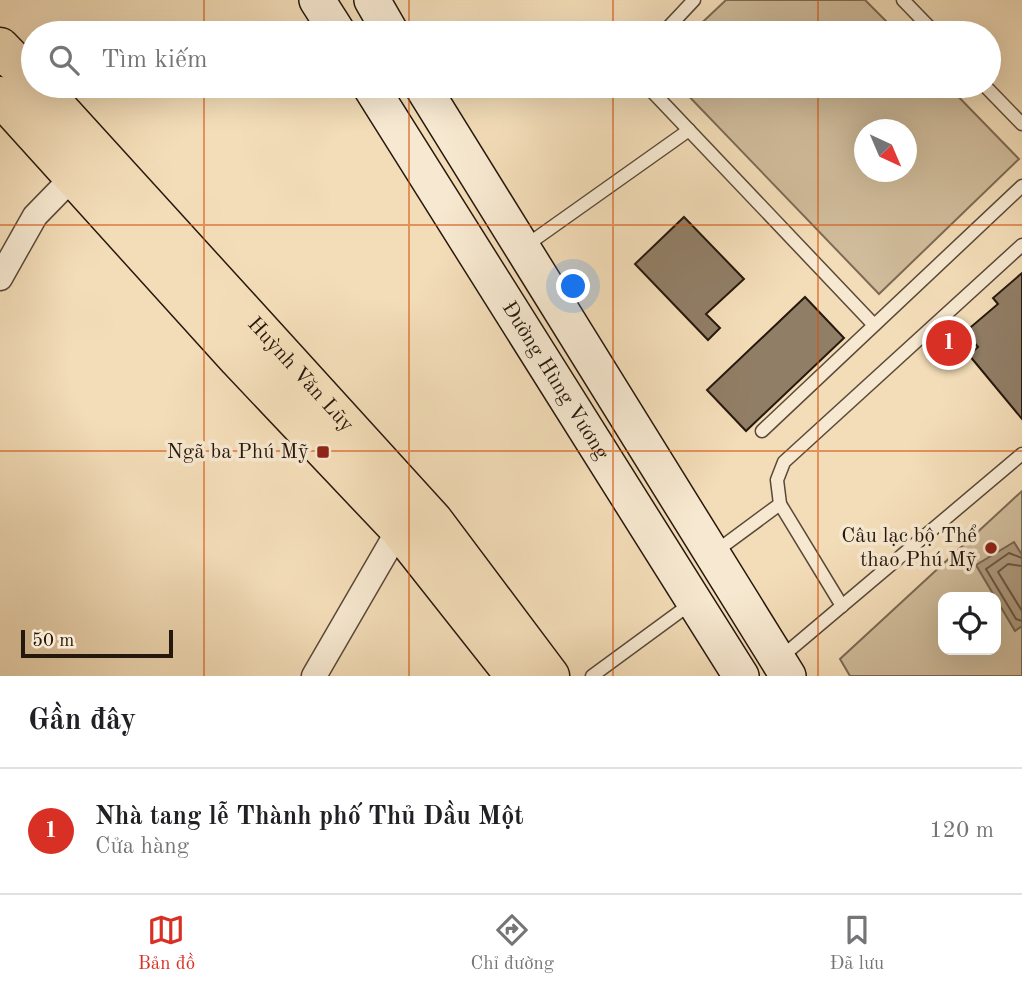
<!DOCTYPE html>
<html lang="vi">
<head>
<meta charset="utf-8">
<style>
  body { margin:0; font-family:"Old Standard TT",serif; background:#f2f2f2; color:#202124 }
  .controls { position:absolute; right:21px; bottom:21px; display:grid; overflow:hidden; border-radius:14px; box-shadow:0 7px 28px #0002 }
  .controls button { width:63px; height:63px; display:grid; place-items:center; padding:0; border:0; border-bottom:2px solid #e0e0e0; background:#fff; color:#202124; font:35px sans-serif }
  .compass { position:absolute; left:854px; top:119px; width:63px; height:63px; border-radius:50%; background:#fff; box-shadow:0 7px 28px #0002; rotate:136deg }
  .scale { position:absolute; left:21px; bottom:18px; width:152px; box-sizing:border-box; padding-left:7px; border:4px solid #27180d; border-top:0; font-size:19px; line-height:24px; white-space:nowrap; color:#27180d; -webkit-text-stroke:5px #f7e9d1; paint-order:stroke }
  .you { position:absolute; left:574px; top:287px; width:24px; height:24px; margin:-18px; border:5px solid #fff; border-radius:50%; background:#1a73e8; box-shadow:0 0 0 10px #1a73e833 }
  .badge { display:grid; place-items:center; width:46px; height:46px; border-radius:50%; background:#d93025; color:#fff; font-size:23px; font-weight:700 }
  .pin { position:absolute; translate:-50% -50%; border:4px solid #fff; box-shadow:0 2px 7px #0006 }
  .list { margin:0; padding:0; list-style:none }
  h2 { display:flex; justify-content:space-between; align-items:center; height:91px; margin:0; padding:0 28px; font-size:30px }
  h2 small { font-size:23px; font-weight:400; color:#757577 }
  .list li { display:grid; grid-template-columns:46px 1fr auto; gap:21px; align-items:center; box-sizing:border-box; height:126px; padding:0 28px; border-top:2px solid #e0e0e0 }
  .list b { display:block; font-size:26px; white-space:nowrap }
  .list p { margin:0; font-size:23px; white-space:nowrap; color:#757577 }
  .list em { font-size:23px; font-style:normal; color:#757577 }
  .icon { flex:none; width:38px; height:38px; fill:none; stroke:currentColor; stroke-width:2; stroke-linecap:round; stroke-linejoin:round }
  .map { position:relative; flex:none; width:1022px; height:676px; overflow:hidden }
  .search { position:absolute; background:#fff; box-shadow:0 7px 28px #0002; left:21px; right:21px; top:21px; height:77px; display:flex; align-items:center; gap:18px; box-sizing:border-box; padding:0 24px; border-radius:38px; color:#757577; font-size:26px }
  .sheet { height:217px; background:#fff }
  nav { display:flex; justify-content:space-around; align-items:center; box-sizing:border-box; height:98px; border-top:2px solid #e0e0e0; background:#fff; font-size:19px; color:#757577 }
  nav a { display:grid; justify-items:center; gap:4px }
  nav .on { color:#d93025 }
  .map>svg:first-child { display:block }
  .green { fill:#d0bc9b; stroke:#7c6a54; stroke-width:2; fill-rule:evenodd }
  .water { fill:#ae9a7e; stroke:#786651; stroke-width:2 }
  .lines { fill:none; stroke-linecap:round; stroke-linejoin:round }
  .shore { stroke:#6a5946; stroke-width:2 }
  .building { fill:#917e66; stroke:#27180d; stroke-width:2 }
  .service-casing { stroke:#5a4938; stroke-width:15 }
  .minor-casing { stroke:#5a4938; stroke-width:27 }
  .secondary-casing { stroke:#27180d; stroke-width:38 }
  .primary-casing { stroke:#27180d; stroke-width:41 }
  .service { stroke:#f7e9d1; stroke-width:12 }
  .minor { stroke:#f7e9d1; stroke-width:24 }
  .secondary { stroke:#f7e9d1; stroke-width:35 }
  .primary { stroke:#f3ddb8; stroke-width:38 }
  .grid { fill:none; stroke:#d5520c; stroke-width:2; stroke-opacity:0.55 }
  .poi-dot { fill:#8f2418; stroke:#f7e9d1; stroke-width:2.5 }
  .labels { text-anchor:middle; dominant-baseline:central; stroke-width:7; stroke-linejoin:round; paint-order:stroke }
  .street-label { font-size:21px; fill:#27180d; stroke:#f7e9d1 }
  .poi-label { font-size:21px; fill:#27180d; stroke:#f7e9d1; text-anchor:end }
</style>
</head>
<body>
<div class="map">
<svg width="1022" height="676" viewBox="0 0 1022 676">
  <rect width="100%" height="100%" fill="#f3ddb8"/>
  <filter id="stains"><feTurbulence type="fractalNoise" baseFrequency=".00286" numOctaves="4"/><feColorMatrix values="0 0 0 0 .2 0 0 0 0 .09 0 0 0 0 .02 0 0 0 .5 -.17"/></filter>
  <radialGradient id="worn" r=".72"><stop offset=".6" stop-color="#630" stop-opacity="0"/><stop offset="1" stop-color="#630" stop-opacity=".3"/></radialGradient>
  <g class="green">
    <path d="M 726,0 L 865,0 L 898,33 L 691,33 Z"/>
    <path d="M 679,86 L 948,86 L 1019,159 L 879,294 ZM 864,130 L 906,130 L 906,172 L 864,172 Z"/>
    <path d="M 1022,491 L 1022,676 L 850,676 L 840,659 ZM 943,597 L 996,597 L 996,650 L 943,650 Z"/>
  </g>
  <path class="water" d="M 1014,542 L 1022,555 L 1022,626 L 1015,631 L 976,565 Z"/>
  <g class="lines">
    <g class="shore">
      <path d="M 1022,558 L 1009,553 L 986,569 L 1016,619 L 1022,621"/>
      <path d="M 1022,566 L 1008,564 L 998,572 L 1022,611"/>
    </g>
  </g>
  <g class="building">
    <path d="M 684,217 L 744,279 L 706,314 L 720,328 L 708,340 L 635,264 Z"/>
    <path d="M 1022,273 L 1022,419 L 969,355 L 978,347 L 965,332 L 998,304 L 993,298 Z"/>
    <path d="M 805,297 L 844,338 L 746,431 L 707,390 Z"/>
  </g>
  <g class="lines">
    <g class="service-casing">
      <g id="service">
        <path d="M 903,0 L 935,33"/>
        <path d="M 663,33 L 694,0"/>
        <path d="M 647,86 L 874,325"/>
        <path d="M 985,86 L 1022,124"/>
        <path d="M 524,247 L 689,130"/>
        <path d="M 762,431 L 1022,186"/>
        <path d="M 715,552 L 780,504"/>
        <path d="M 842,606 L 780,504 L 777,480 L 784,462 L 1022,245"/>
        <path d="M 779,659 L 1022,454"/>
        <path d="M 592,676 L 693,602"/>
      </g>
    </g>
    <g class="minor-casing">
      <g id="minor">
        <path d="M 0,278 L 35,216 L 73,177"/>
        <path d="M 314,676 L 405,519"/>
      </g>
    </g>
    <g class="secondary-casing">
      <g id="secondary">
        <path d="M 317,0 L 338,33"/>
        <path d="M 372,0 L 391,33"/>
        <path id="s1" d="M 370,86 L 741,676"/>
        <path d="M 422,86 L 788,676"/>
      </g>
    </g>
    <g class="primary-casing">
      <g id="primary">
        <path d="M 0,47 L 33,81"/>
        <path id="s2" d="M 38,86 L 433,520 L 550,676"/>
        <path d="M 0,96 L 238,359 L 398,528 L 515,676"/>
      </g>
    </g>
    <use href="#service" class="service"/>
    <use href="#minor" class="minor"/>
    <use href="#secondary" class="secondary"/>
    <use href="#primary" class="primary"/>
  </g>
  <path class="grid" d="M 204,0 L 204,33M 409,0 L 409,33M 613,0 L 613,33M 818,0 L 818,33M 204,86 L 204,676M 409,86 L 409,676M 613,86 L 613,676M 818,86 L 818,676M 0,225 L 1022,225M 0,451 L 1022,451"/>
  <g class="poi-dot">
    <rect x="316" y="445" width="14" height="14" rx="3.5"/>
    <circle cx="991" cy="548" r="7"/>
  </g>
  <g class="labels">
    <g class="street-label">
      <text stroke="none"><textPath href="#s2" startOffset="390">Huỳnh Văn Lũy</textPath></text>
      <text stroke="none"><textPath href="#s1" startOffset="348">Đường Hùng Vương</textPath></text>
    </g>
    <g class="poi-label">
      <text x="309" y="452">Ngã ba Phú Mỹ</text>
      <text x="977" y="536">Câu lạc bộ Thể<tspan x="977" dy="24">thao Phú Mỹ</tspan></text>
    </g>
  </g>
  <rect width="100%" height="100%" filter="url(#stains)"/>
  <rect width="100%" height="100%" fill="url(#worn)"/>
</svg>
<div class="controls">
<button><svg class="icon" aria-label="locate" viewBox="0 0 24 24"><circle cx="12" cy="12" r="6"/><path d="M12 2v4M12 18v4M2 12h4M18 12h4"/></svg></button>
</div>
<svg class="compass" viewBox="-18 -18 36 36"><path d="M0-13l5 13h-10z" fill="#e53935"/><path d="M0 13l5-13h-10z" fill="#757577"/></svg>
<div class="scale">50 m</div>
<div class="you"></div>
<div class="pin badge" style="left:949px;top:343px">1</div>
<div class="search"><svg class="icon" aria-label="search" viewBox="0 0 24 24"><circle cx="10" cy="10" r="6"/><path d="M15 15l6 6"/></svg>Tìm kiếm</div>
</div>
<section class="sheet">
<h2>Gần đây<small></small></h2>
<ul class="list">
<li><span class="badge">1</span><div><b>Nhà tang lễ Thành phố Thủ Dầu Một</b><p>Cửa hàng</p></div><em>120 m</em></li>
</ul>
</section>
<nav>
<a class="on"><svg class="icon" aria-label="map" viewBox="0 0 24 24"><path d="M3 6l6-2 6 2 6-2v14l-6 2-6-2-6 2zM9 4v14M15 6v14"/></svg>Bản đồ</a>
<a><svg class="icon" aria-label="directions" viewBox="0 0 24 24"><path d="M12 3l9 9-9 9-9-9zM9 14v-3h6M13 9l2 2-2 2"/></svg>Chỉ đường</a>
<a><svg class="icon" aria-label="saved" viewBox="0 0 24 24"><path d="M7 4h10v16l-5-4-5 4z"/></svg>Đã lưu</a>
</nav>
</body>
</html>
